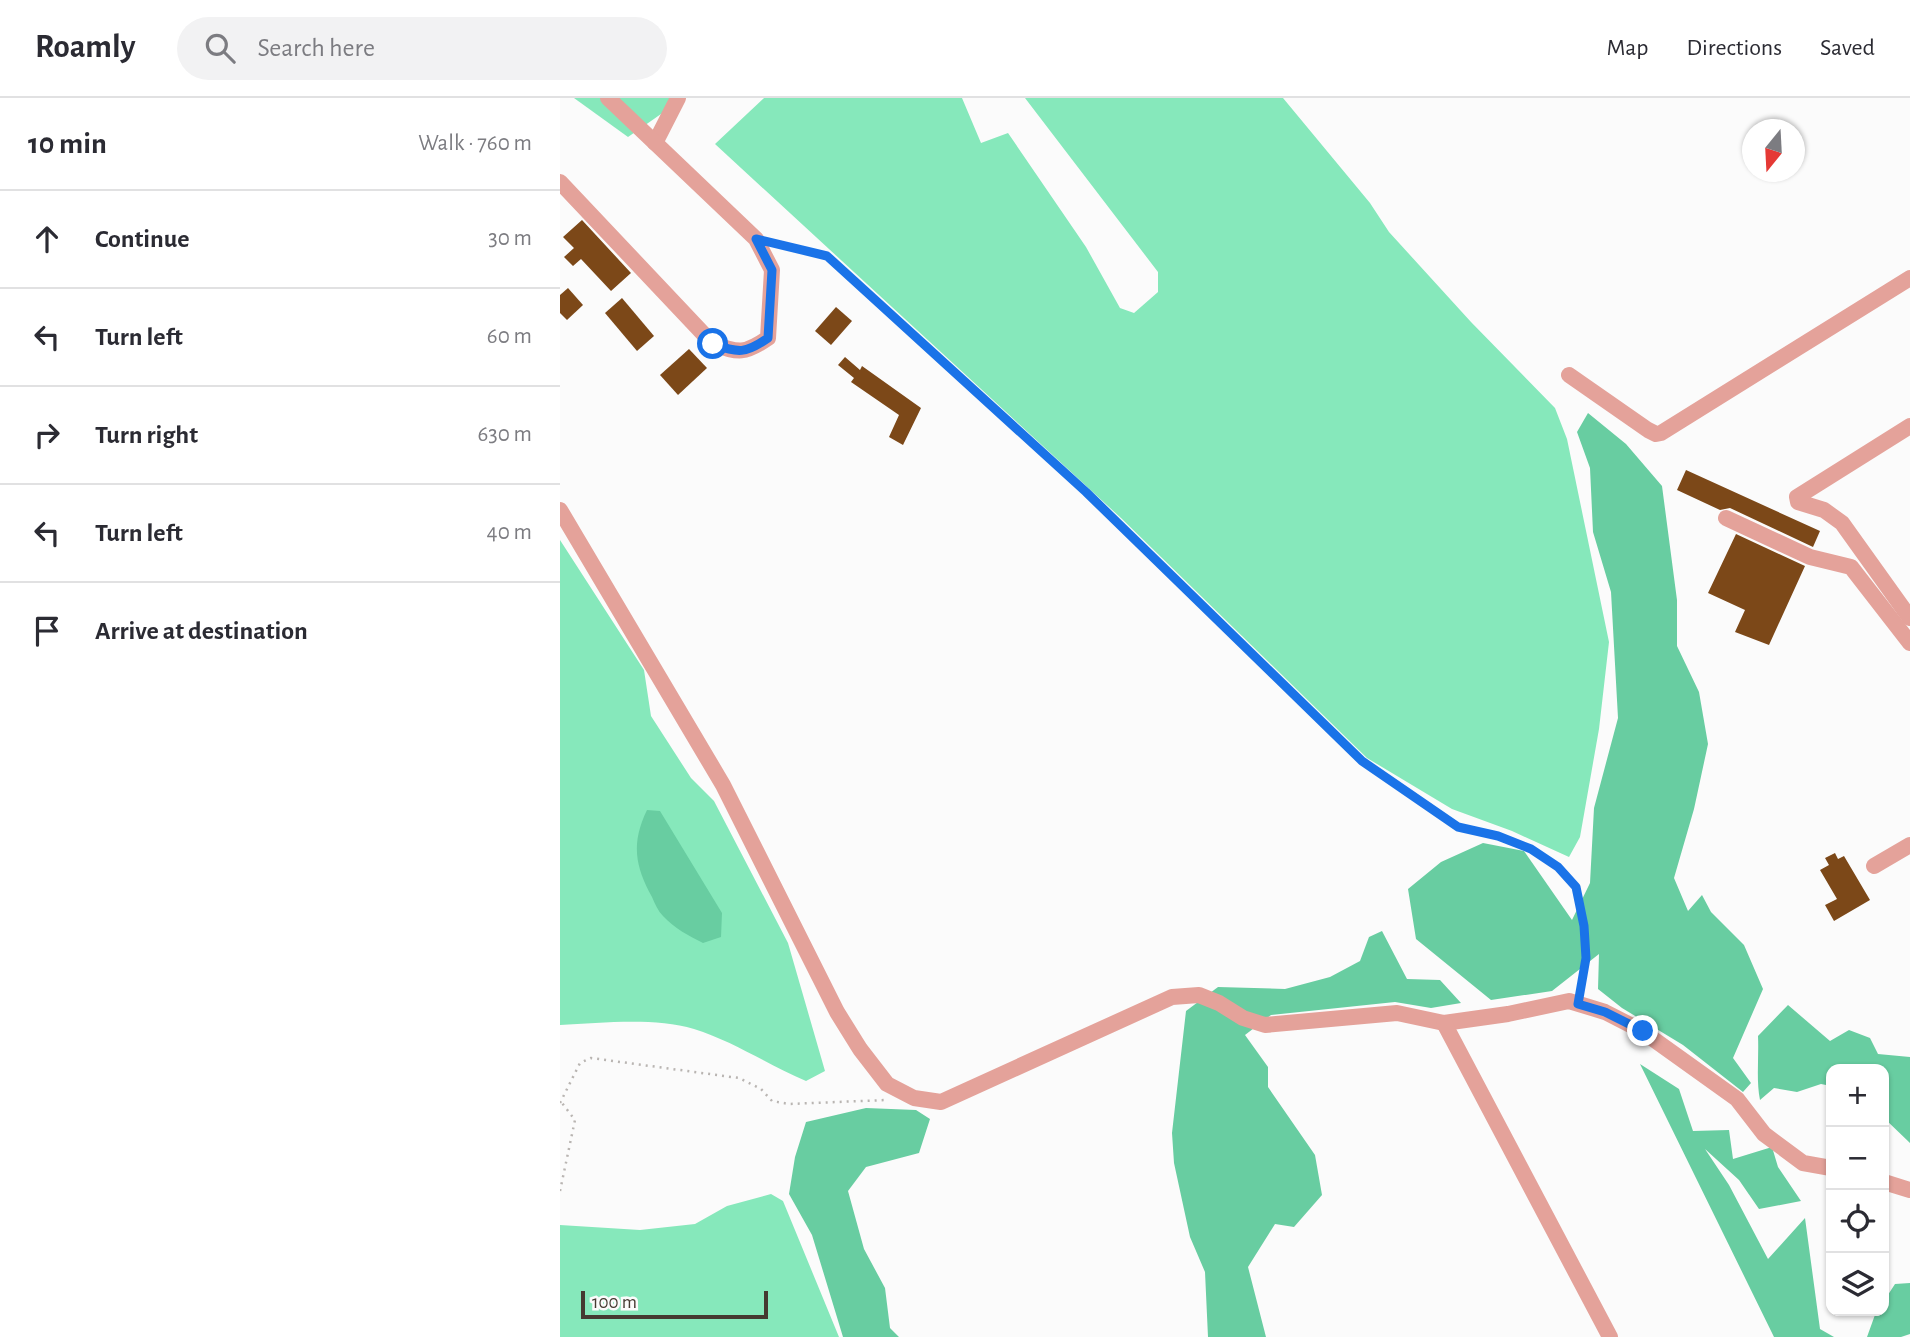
<!DOCTYPE html>
<html lang="en">
<head>
<meta charset="utf-8">
<style>
  body { margin:0; font-family:"Alegreya Sans",sans-serif; background:#f2f2f3; color:#2b2b33 }
  .controls { position:absolute; right:21px; bottom:21px; display:grid; overflow:hidden; border-radius:14px; box-shadow:0 2px 5px #0004 }
  .controls button { width:63px; height:63px; display:grid; place-items:center; padding:0; border:0; border-bottom:2px solid #e1e1e2; background:#fff; color:#2b2b33; font:35px sans-serif }
  .compass { position:absolute; left:1182px; top:21px; width:63px; height:63px; border-radius:50%; background:#fff; box-shadow:0 2px 5px #0004; rotate:198deg }
  .scale { position:absolute; left:21px; bottom:18px; width:187px; box-sizing:border-box; padding-left:7px; border:4px solid #453a31; border-top:0; font-size:19px; line-height:24px; white-space:nowrap; color:#453a31; -webkit-text-stroke:5px #fbfbfb; paint-order:stroke }
  .stop { position:absolute; width:21px; height:21px; margin:-16px; border:5px solid #1a73e8; border-radius:50%; background:#fff }
  .stop.end { background:#1a73e8; border-color:#fff; box-shadow:0 2px 7px #0008 }
  .list { margin:0; padding:0; list-style:none }
  h2 { display:flex; justify-content:space-between; align-items:center; height:91px; margin:0; padding:0 28px; font-size:30px }
  h2 small { font-size:23px; font-weight:400; color:#7c7c81 }
  .list li { display:grid; grid-template-columns:46px 1fr auto; gap:21px; align-items:center; box-sizing:border-box; height:98px; padding:0 28px; border-top:2px solid #e1e1e2 }
  .list b { display:block; font-size:26px; white-space:nowrap }
  .list em { font-size:23px; font-style:normal; color:#7c7c81 }
  .icon { flex:none; width:38px; height:38px; fill:none; stroke:currentColor; stroke-width:2; stroke-linecap:round; stroke-linejoin:round }
  .map { position:relative; flex:none; width:1350px; height:1239px; overflow:hidden }
  header { display:flex; align-items:center; gap:42px; box-sizing:border-box; height:98px; padding:0 35px; background:#fff; border-bottom:2px solid #e1e1e2 }
  header strong { font-size:33px }
  nav { display:flex; gap:38px; margin-inline-start:auto; font-size:24px }
  .search { width:490px; height:63px; background:#f2f2f3; display:flex; align-items:center; gap:18px; box-sizing:border-box; padding:0 24px; border-radius:38px; color:#7c7c81; font-size:26px }
  main { display:flex }
  aside { flex:1; background:#fff }
  .map>svg:first-child { display:block }
  .green { fill:#86e8bb }
  .forest { fill:#68cda1 }
  .building { fill:#7c4818 }
  .lines { fill:none; stroke-linecap:round; stroke-linejoin:round }
  .path { stroke:#b9b5b2; stroke-width:2.5; stroke-dasharray:2 5; stroke-linecap:butt }
  .minor { stroke:#e4a29a; stroke-width:16 }
  .route { stroke:#1a73e8; stroke-width:9 }
</style>
</head>
<body>
<header>
<strong>Roamly</strong>
<div class="search"><svg class="icon" aria-label="search" viewBox="0 0 24 24"><circle cx="10" cy="10" r="6"/><path d="M15 15l6 6"/></svg>Search here</div>
<nav><a>Map</a><a>Directions</a><a>Saved</a></nav>
</header>
<main>
<aside>
<h2>10 min<small>Walk · 760 m</small></h2>
<ul class="list">
<li><svg class="icon" aria-label="ahead" viewBox="0 0 24 24"><path d="M12 20V5M6 11l6-6 6 6"/></svg><div><b>Continue</b></div><em>30 m</em></li>
<li><svg class="icon" aria-label="left" viewBox="0 0 24 24"><path d="M17 20v-9H6M10 6l-5 5 5 5"/></svg><div><b>Turn left</b></div><em>60 m</em></li>
<li><svg class="icon" aria-label="right" viewBox="0 0 24 24"><path d="M7 20v-9h11M14 6l5 5-5 5"/></svg><div><b>Turn right</b></div><em>630 m</em></li>
<li><svg class="icon" aria-label="left" viewBox="0 0 24 24"><path d="M17 20v-9H6M10 6l-5 5 5 5"/></svg><div><b>Turn left</b></div><em>40 m</em></li>
<li><svg class="icon" aria-label="arrive" viewBox="0 0 24 24"><path d="M6 21V4h12l-3 4 3 4H6"/></svg><div><b>Arrive at destination</b></div></li>
</ul>
</aside>
<div class="map">
<svg width="1350" height="1239" viewBox="0 0 1350 1239">
  <rect width="100%" height="100%" fill="#fbfbfb"/>
  <g class="green">
    <path d="M 14,0 L 124,0 L 68,39 Z"/>
    <path d="M 204,0 L 402,0 L 421,45 L 448,35 L 526,149 L 560,210 L 574,215 L 598,194 L 598,174 L 465,0 L 723,0 L 810,105 L 829,134 L 911,224 L 995,310 L 1007,341 L 1049,544 L 1039,631 L 1020,739 L 1009,759 L 952,733 L 892,711 L 807,660 L 561,420 L 155,46 Z"/>
    <path d="M 0,442 L 84,572 L 91,618 L 131,680 L 154,703 L 228,845 L 265,973 L 246,983 C 208,967 173,943 134,931 C 94,919 42,925 0,927 Z"/>
    <path d="M 211,1096 L 223,1103 L 279,1239 L 0,1239 L 0,1127 L 80,1132 L 135,1126 L 167,1108 Z"/>
  </g>
  <g class="forest">
    <path d="M 1028,315 L 1066,346 L 1102,388 L 1117,502 L 1117,548 L 1139,594 L 1148,646 L 1134,711 L 1114,780 L 1128,813 L 1142,797 L 1151,814 L 1184,847 L 1203,891 L 1173,960 L 1191,985 L 1183,994 L 1123,947 L 1062,910 L 1038,891 L 1039,856 L 992,893 L 931,902 L 856,841 L 848,791 L 881,764 L 923,745 L 964,753 L 1012,822 L 1030,785 L 1034,710 L 1058,620 L 1051,494 L 1033,434 L 1030,370 L 1017,334 Z"/>
    <path d="M 87,712 L 100,713 L 162,815 L 161,839 L 143,845 C 129,838 114,830 103,818 C 98,813 95,806 92,799 C 75,768 71,745 87,712 Z"/>
    <path d="M 822,833 L 847,881 L 880,882 L 901,905 L 871,910 L 835,904 L 711,917 L 685,937 L 708,969 L 708,989 L 755,1057 L 762,1097 L 734,1129 L 715,1126 L 688,1169 L 706,1239 L 648,1239 L 645,1174 L 630,1139 L 614,1065 L 612,1035 L 626,913 L 658,889 L 725,891 L 770,879 L 800,863 L 809,839 Z"/>
    <path d="M 1228,907 L 1270,943 L 1289,932 L 1310,940 L 1318,956 L 1350,959 L 1350,1045 L 1324,1020 L 1324,971 L 1271,971 L 1271,988 L 1261,986 L 1237,994 L 1214,990 L 1200,1002 C 1196,982 1199,960 1198,938 Z"/>
    <path d="M 1080,966 L 1119,991 L 1133,1033 L 1169,1032 L 1173,1061 L 1212,1049 L 1218,1069 L 1241,1103 L 1199,1111 L 1179,1082 L 1145,1051 L 1169,1087 L 1208,1161 L 1245,1120 L 1260,1231 L 1274,1239 L 1214,1239 Z"/>
    <path d="M 306,1010 L 356,1012 L 370,1021 L 359,1055 L 306,1069 L 288,1093 L 304,1151 L 325,1190 L 330,1230 L 339,1239 L 283,1239 L 252,1137 L 229,1096 L 235,1059 L 246,1024 Z"/>
    <path d="M 1350,1185 L 1350,1236 L 1341,1239 L 1307,1239 L 1316,1214 L 1324,1213 L 1324,1203 L 1335,1186 Z"/>
  </g>
  <g class="building">
    <path d="M 22,122 L 71,175 L 51,193 L 21,161 L 13,168 L 4,159 L 14,150 L 3,139 Z"/>
    <path d="M 8,190 L 23,207 L 7,222 L 0,215 L 0,197 Z"/>
    <path d="M 62,200 L 94,238 L 77,253 L 45,215 Z"/>
    <path d="M 276,209 L 292,223 L 271,247 L 255,233 Z"/>
    <path d="M 129,251 L 147,270 L 118,297 L 100,277 Z"/>
    <path d="M 285,259 L 300,272 L 302,268 L 361,310 L 343,347 L 329,339 L 339,317 L 291,284 L 294,280 L 278,267 Z"/>
    <path d="M 1126,372 L 1260,433 L 1253,449 L 1170,410 L 1160,412 L 1117,392 Z"/>
    <path d="M 1176,436 L 1245,468 L 1209,547 L 1175,534 L 1185,512 L 1148,495 Z"/>
    <path d="M 1275,755 L 1278,761 L 1284,758 L 1310,802 L 1274,823 L 1265,807 L 1277,801 L 1260,772 L 1269,767 L 1265,760 Z"/>
  </g>
  <g class="lines">
    <g class="path">
      <path d="M 213,145 L 267,158 L 526,394 L 802,663 L 898,729 L 938,738 L 971,751 L 998,769 L 1016,789 L 1024,828 L 1026,860 L 1021,892"/>
      <path d="M 0,1005 L 20,965 L 31,960 L 179,980 L 201,991 L 212,1003 L 229,1006 L 326,1002"/>
      <path d="M 0,1093 L 15,1022 L 2,1005"/>
    </g>
    <g class="minor">
      <path d="M 95,45 L 118,0"/>
      <path d="M 0,84 L 153,246 C 179,255 185,256 208,240 L 212,172 L 196,141 L 48,0"/>
      <path d="M 1009,277 L 1088,332 L 1096,336 L 1101,335 L 1350,180"/>
      <path d="M 1350,328 L 1237,399 L 1238,404 L 1264,412 L 1282,425 L 1350,520"/>
      <path d="M 0,412 L 163,687 L 277,914 L 300,951 L 327,986 L 354,1000 L 381,1004 L 612,899 L 639,897 L 659,905 L 683,920 L 705,927 L 837,915 L 884,925 L 948,916 L 1009,903 L 1045,914 L 1082,933 L 1177,1001 L 1204,1036 L 1243,1065 L 1271,1070"/>
      <path d="M 1166,420 L 1250,459 L 1291,469 L 1350,545"/>
      <path d="M 1314,768 L 1350,747"/>
      <path d="M 884,925 L 1050,1239"/>
      <path d="M 1324,1084 L 1350,1092"/>
    </g>
  </g>
  <g class="lines">
    <path class="route" d="M 153,246 C 179,255 185,256 208,240 L 212,172 L 196,141 L 267,158 L 526,394 L 802,663 L 898,729 L 938,738 L 971,751 L 998,769 L 1016,789 L 1024,828 L 1026,860 L 1018,906 L 1045,914 L 1083,933"/>
  </g>
</svg>
<div class="controls">
<button>+</button>
<button>−</button>
<button><svg class="icon" aria-label="locate" viewBox="0 0 24 24"><circle cx="12" cy="12" r="6"/><path d="M12 2v4M12 18v4M2 12h4M18 12h4"/></svg></button>
<button><svg class="icon" aria-label="layers" viewBox="0 0 24 24"><path d="M12 4l9 5-9 5-9-5zM3 14l9 5 9-5"/></svg></button>
</div>
<svg class="compass" viewBox="-18 -18 36 36"><path d="M0-13l5 13h-10z" fill="#e53935"/><path d="M0 13l5-13h-10z" fill="#7c7c81"/></svg>
<div class="scale">100 m</div>
<div class="stop" style="left:153px;top:246px"></div>
<div class="stop end" style="left:1083px;top:933px"></div>
</div>
</main>
</body>
</html>
